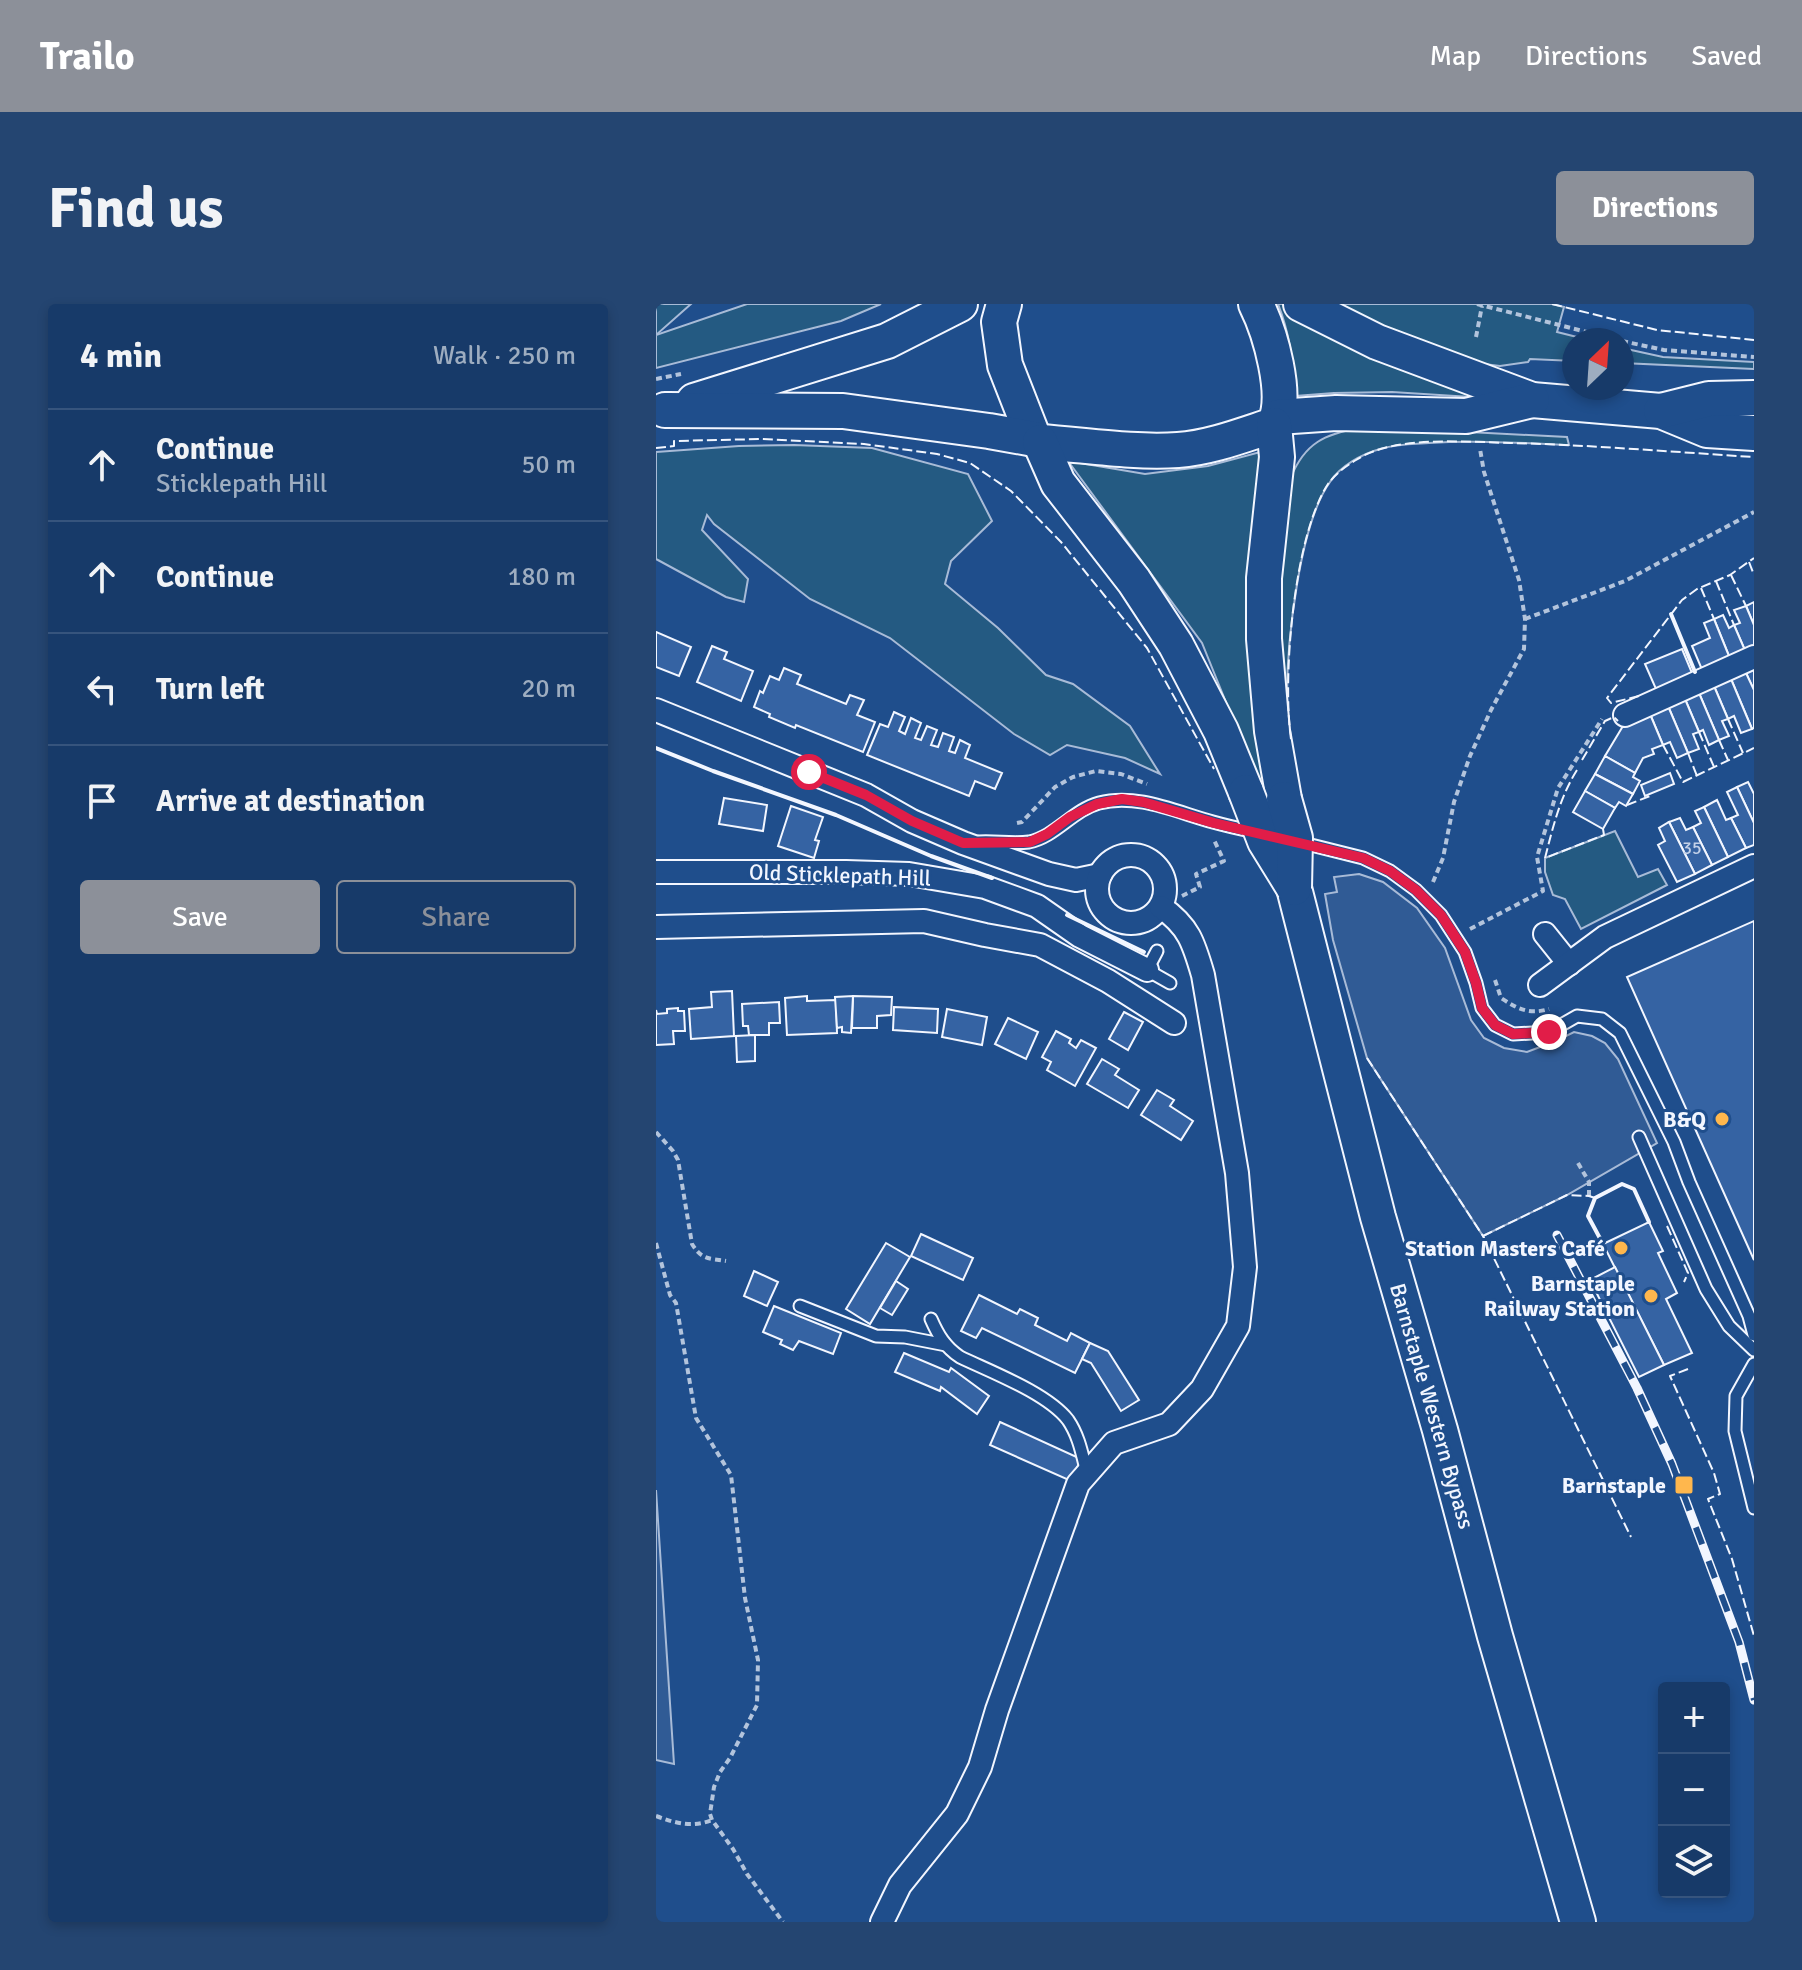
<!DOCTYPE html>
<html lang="en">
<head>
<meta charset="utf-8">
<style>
  body { margin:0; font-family:Signika,sans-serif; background:#244571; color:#f1f3f6 }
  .controls { position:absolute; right:24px; bottom:24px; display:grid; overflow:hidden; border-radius:8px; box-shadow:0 4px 12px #0003 }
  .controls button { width:72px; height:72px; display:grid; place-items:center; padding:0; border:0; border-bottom:2px solid #36547d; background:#173a69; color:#f1f3f6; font:40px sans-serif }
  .compass { position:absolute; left:906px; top:24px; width:72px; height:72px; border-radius:50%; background:#173a69; box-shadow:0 4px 12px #0003; rotate:25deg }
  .stop { position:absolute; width:24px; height:24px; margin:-18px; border:6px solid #e11d48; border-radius:50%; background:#fff }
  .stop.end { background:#e11d48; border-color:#fff; box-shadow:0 2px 8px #0008 }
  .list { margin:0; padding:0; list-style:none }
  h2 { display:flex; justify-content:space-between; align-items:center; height:104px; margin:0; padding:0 32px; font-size:34px }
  h2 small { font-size:26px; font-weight:400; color:#9eadc0 }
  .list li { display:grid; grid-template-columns:52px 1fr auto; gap:24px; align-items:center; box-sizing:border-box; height:112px; padding:0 32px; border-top:2px solid #36547d }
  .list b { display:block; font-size:30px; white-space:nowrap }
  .list p { margin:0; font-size:26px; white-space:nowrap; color:#9eadc0 }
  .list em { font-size:26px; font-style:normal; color:#9eadc0 }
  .actions { display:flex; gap:16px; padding:24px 32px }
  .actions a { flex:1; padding:18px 0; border:2px solid #8c9099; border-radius:8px; text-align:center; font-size:28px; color:#8c9099 }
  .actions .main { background:#8c9099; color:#fff }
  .icon { flex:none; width:44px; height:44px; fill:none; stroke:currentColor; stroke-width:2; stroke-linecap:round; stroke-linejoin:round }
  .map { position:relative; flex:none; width:1098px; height:1618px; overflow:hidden; border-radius:8px }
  header { display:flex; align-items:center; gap:48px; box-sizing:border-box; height:112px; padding:0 40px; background:#8c9099; color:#fff }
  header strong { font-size:38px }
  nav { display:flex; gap:44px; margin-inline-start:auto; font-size:28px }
  .intro { display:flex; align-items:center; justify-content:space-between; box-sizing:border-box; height:192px; padding:0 48px }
  h1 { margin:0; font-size:56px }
  .button { padding:20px 36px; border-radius:8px; background:#8c9099; color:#fff; font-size:28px; font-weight:700 }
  main { display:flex; gap:48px; padding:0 48px }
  aside { flex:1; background:#173a69; border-radius:8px; box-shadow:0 4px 12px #0003 }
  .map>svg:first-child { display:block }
  .green { fill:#245a82; stroke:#a8bbd7; stroke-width:2 }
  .parking { fill:#305b95; stroke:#a8bbd7; stroke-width:2 }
  .building { fill:#3563a3; stroke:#f2f6ff; stroke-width:2 }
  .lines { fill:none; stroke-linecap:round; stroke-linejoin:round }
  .service-casing { stroke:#f2f6ff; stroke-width:15 }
  .minor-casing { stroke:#f2f6ff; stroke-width:26 }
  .primary-casing { stroke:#f2f6ff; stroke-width:38 }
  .path { stroke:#b3c4dc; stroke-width:4; stroke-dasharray:6 4; stroke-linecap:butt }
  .service { stroke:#1f4e8c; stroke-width:11 }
  .minor { stroke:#1f4e8c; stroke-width:22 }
  .primary { stroke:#1f4e8c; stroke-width:34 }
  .rail-casing { stroke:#f2f6ff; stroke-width:9 }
  .rail { stroke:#1f4e8c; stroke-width:6; stroke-dasharray:18; stroke-linecap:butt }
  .primary-bridge-casing { stroke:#f2f6ff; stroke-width:38; stroke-linecap:butt }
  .primary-bridge { stroke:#1f4e8c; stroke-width:34 }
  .fence { stroke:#f2f6ff; stroke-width:2; stroke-dasharray:10 4; stroke-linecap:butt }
  .wall { stroke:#f2f6ff; stroke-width:4 }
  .route { stroke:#e11d48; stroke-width:10 }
  .poi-dot { fill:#ffb74d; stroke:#1f4e8c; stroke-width:3 }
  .labels { text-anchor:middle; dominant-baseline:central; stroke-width:6; stroke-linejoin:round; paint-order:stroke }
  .number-label { font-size:18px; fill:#c3d1e8 }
  .street-label { font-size:22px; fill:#f2f6ff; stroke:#1f4e8c }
  .poi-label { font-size:22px; font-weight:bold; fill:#f2f6ff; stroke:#1f4e8c; text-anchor:end }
</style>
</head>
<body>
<header>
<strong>Trailo</strong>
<nav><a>Map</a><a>Directions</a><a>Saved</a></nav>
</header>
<div class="intro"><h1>Find us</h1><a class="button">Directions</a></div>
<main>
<aside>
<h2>4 min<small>Walk · 250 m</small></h2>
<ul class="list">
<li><svg class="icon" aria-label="ahead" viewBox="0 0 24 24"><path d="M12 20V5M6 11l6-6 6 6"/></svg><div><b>Continue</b><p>Sticklepath Hill</p></div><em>50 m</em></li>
<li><svg class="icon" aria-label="ahead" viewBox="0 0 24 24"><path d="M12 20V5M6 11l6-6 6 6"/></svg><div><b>Continue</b></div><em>180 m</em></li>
<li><svg class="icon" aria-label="left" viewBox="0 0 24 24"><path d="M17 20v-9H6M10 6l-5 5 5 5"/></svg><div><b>Turn left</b></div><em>20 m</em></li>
<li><svg class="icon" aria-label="arrive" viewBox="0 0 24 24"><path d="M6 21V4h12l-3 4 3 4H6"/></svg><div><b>Arrive at destination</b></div></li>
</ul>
<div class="actions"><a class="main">Save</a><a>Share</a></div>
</aside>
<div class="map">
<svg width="1098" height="1618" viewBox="0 0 1098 1618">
  <rect width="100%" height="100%" fill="#1f4e8c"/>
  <g class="green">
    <path d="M 0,0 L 35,0 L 0,31 Z"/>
    <path d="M 91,0 L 225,0 L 185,17 L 0,64 L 0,31 Z"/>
    <path d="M 622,0 L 626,0 L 661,21 L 817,88 L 815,93 L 736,88 L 678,89 L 639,92 C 638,61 634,30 622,0 Z"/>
    <path d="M 679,0 L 896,0 L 908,3 L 901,28 L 933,36 L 918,36 L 918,57 L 874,55 L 872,58 L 844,62 L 828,60 L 761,39 Z"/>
    <path d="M 966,44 L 1007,53 L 1098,58 L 1098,65 L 966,59 Z"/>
    <path d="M 703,124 L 736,124 L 911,133 L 913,141 C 867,139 819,136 773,139 C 757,140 740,140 724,145 C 706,150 684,162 674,178 C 643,221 631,339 631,392 C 631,411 634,429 636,447 L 623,399 L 618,305 L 635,173 C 649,139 669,130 703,124 Z"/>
    <path d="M 138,141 L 216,144 L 312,170 L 336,217 L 295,257 L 289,280 L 342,324 L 390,371 L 417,380 L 474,422 L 504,470 L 469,454 L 411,441 L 394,451 L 358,430 L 234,334 L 154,295 L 58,220 L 51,211 L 46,226 L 92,275 L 88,298 L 70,293 L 0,255 L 0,148 L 83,142 Z"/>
    <path d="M 608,147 L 617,494 L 607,490 L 546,339 L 412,157 L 489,170 L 552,162 Z"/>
    <path d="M 959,527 L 982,573 L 1002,565 L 1011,581 L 925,625 L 909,595 L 897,591 L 889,568 L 889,554 Z"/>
  </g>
  <g class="parking">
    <path d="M 703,570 L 727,578 L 761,604 L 789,644 L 815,716 L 828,734 L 848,744 L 871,748 L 900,737 L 918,728 L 936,732 L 949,739 L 962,755 L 1001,839 L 911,891 L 827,932 L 711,754 L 677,636 L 669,590 L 681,588 L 678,573 Z"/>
    <path d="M 0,1186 L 18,1460 L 0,1456 Z"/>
  </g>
  <g class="building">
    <path d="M 1098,298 L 1098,321 L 1090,302 Z"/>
    <path d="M 1090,302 L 1098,321 L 1098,348 L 1091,351 L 1078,321 L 1084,319 L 1078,306 Z"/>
    <path d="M 1067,311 L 1073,324 L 1078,321 L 1091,351 L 1075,357 L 1058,315 Z"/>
    <path d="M 1058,315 L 1075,357 L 1047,368 L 1036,342 L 1054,334 L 1048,319 Z"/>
    <path d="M 0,328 L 35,343 L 23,372 L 0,363 Z"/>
    <path d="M 56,342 L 71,348 L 68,355 L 97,367 L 85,397 L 41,378 Z"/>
    <path d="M 1026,345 L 1036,369 L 1000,385 L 989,360 Z"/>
    <path d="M 128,364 L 145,371 L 141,380 L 190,400 L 194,391 L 208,396 L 201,411 L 219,418 L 207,448 L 140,421 L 139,424 L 113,413 L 114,410 L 98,403 L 104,387 L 107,389 L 114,372 L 123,376 Z"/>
    <path d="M 1098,365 L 1098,386 L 1090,369 Z"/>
    <path d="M 1090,369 L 1098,386 L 1098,424 L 1096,425 L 1075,375 Z"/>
    <path d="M 1075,375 L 1096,425 L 1085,429 L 1078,412 L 1072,415 L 1058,382 Z"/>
    <path d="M 1058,382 L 1072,415 L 1066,417 L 1073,432 L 1063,436 L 1043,389 Z"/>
    <path d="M 1043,389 L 1063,436 L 1053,441 L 1047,426 L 1043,428 L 1029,395 Z"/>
    <path d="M 1029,395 L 1043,428 L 1037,430 L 1043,445 L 1032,449 L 1012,402 Z"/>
    <path d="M 1012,402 L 1032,449 L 1021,454 L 1014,438 L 1007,441 L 994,410 Z"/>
    <path d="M 238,408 L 249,413 L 243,427 L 249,430 L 255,414 L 265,419 L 259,434 L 265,436 L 271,422 L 281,426 L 275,441 L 282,443 L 287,429 L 298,433 L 293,447 L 299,449 L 304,436 L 314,441 L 309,454 L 346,469 L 339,485 L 319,477 L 313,492 L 211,451 L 224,420 L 232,423 Z"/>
    <path d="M 994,410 L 1007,441 L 996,445 L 998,450 L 987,454 L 979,469 L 949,452 L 967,422 Z"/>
    <path d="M 949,452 L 979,469 L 977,473 L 984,477 L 977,490 L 939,470 Z"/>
    <path d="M 1014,469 L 1018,480 L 989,492 L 985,481 Z"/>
    <path d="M 939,470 L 977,490 L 970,502 L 963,498 L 959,504 L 929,487 Z"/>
    <path d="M 1092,478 L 1098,490 L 1098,519 L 1081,483 Z"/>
    <path d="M 1081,483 L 1098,519 L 1098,541 L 1090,544 L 1075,514 L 1082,511 L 1071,488 Z"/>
    <path d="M 929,487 L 959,504 L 947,525 L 917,508 Z"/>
    <path d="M 68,494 L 111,501 L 107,527 L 63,520 Z"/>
    <path d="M 1061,496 L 1070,516 L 1075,514 L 1090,544 L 1072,553 L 1048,503 Z"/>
    <path d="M 135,502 L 167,513 L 159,536 L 163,537 L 158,554 L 122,542 Z"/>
    <path d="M 1048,503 L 1072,553 L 1056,561 L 1037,523 L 1045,519 L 1039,507 Z"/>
    <path d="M 1024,514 L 1030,526 L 1037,523 L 1056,561 L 1039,570 L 1013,518 Z"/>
    <path d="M 1013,518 L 1039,570 L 1021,578 L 1002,541 L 1009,537 L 1003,524 Z"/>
    <path d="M 1098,617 L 1098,956 L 971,673 Z"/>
    <path d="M 76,687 L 78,732 L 35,735 L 33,705 L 56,703 L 55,688 Z"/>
    <path d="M 151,692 L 151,697 L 180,696 L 181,729 L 131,731 L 129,694 Z"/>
    <path d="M 197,692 L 236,693 L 235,711 L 221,712 L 221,724 L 196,724 Z"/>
    <path d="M 197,692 L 195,729 L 186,728 L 186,723 L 181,724 L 179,693 Z"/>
    <path d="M 123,698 L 124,719 L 113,719 L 113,731 L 93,731 L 92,722 L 87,722 L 86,700 Z"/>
    <path d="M 238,703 L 282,705 L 281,729 L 237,726 Z"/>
    <path d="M 22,704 L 22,707 L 28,707 L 29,727 L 17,727 L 18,740 L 0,741 L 0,706 L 1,710 L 11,709 L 11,705 Z"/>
    <path d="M 291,705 L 331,713 L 326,741 L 286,733 Z"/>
    <path d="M 468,708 L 487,718 L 472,746 L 453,735 Z"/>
    <path d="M 352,714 L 382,728 L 370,755 L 339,740 Z"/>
    <path d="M 400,727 L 415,735 L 413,739 L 420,744 L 425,736 L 440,744 L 419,782 L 391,766 L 395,758 L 386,753 Z"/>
    <path d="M 99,731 L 99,757 L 81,758 L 80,732 Z"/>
    <path d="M 446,755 L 463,765 L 459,771 L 483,786 L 472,804 L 431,780 Z"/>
    <path d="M 501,786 L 518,796 L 514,802 L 537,817 L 525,836 L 485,811 Z"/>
    <path d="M 993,918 L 1007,947 L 1002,949 L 1021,989 L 1010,995 L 1036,1049 L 1008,1061 L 947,940 Z"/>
    <path d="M 265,930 L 317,954 L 307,976 L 255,952 Z"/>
    <path d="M 230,939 L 254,953 L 214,1020 L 190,1005 Z"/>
    <path d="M 959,963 L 1008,1061 L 983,1073 L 934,976 Z"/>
    <path d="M 98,967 L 122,978 L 111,1002 L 88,992 Z"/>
    <path d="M 240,977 L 252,985 L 236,1011 L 224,1004 Z"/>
    <path d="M 323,991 L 361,1010 L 364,1005 L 382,1014 L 379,1021 L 411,1037 L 415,1029 L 434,1039 L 419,1069 L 326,1024 L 320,1034 L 305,1027 Z"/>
    <path d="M 118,1002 L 185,1029 L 177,1050 L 143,1037 L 137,1046 L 124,1040 L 126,1036 L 107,1028 Z"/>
    <path d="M 434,1039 L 452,1047 L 483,1096 L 465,1107 L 435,1059 L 426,1055 Z"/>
    <path d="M 248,1049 L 293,1068 L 295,1064 L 333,1092 L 321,1110 L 285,1083 L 284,1087 L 239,1068 Z"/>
    <path d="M 344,1118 L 425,1155 L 415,1177 L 334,1141 Z"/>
  </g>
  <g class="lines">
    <g class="service-casing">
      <g id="service">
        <path d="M 323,538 C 339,537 357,540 373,538 C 399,533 417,506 443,499 C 481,489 520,508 557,518 C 571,522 585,525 599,528"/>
        <path d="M 643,538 L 707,554 L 734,567 L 760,586 L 785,611 L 809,648 L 820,679 L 826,704 L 839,721 L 857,730 L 893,728 L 921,712 L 946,715 L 964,729 L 1018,838 L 1033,878 L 1093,1012 L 1098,1031"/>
        <path d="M 501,647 L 491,666 L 514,679"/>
        <path d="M 983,833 L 1050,985 L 1073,1022 L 1098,1046"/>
        <path d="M 144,1002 L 220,1032 L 249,1033 L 290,1041"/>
        <path d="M 275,1015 C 282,1031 289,1043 304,1053 C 335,1068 391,1089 412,1116 C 423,1132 426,1150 431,1169"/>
        <path d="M 1098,1060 L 1080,1092 L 1079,1127 L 1098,1204"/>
      </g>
    </g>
    <g class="minor-casing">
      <g id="minor">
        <path d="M 0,406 L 210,491 L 256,517 L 307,539 L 393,570 L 420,576 L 444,571"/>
        <path d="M 969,411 L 1098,353"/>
        <circle cx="475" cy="585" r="34"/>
        <path d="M 0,568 L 190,568 L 253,570 L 329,583 L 381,602 L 424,632 L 491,666"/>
        <path d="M 0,623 L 268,617 L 329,631 L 384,641 L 452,677 L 518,719"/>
        <path d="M 889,630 L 913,660"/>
        <path d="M 884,681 L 949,633 L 1098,562"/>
        <path d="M 226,1618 L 244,1581 L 301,1510 L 324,1463 L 341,1406 L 422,1180 L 458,1139 L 513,1120 L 546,1085 L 582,1022 L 589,963 L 581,869 L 547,671 C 538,640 533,622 505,603"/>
      </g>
    </g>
    <g class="primary-casing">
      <g id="primary">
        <path d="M 348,0 L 343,18 L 349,61 L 378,135"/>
        <path d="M 645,0 L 721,38 L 876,96 L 1005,107 L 1051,126 L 1098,129"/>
        <path d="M 38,97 L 231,37 L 304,0"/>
        <path d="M 9,106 L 187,107 L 333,127 L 378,135 L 384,138 C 429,141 476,149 522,146 C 554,144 587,131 618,121 C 633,92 614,28 600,0"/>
        <path d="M 1005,107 L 1053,95 L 1098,94"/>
        <path d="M 622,113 L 680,109 L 810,112 L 876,96"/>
        <path d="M 618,121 L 621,153 L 608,274 L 608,335 L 616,427 L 628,495"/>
        <path d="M 384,138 L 402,179 L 478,277 L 520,341 L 565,427 L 590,488"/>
        <path d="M 638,584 L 722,913 L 784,1126 L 839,1332 L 922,1618"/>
      </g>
    </g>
    <g class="path">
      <path d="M 821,0 L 962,36"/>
      <path d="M 820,33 L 826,2"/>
      <path d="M 966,37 L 1008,46 L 1098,53"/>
      <path d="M 0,75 L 25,70"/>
      <path d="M 869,315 L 969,277 L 1098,208"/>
      <path d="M 361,519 L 366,518 L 399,483 L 417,473 L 440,467 L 465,470 L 491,480"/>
      <path d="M 777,578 L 787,554 L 798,498 L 814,452 L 835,406 L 868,345 L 869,315 L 863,276 L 828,168 L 824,145"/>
      <path d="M 526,592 L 544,583 L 540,570 L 568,557 L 558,536"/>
      <path d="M 814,625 L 887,587 L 881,553 L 902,484 L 946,415"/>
      <path d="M 839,676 L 845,694 C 862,705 873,711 893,705"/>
      <path d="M 0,828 L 17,847 L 22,856 L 36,940 C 46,956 52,954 70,957"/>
      <path d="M 922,859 L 933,878 L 933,892"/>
      <path d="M 0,939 L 14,991 L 20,999 L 40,1114 L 75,1171 L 89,1294 L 102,1356 L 101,1401 L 74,1454 L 64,1468 L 58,1483 L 54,1510 L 56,1516 L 77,1545 L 91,1570 L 127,1618"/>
      <path d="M 0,1512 C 19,1519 36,1524 56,1516"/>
    </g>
    <use href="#service" class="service"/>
    <use href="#minor" class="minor"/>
    <use href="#primary" class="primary"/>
    <g class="rail-casing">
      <path id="rail" d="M 901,931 L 981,1084 L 1016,1160 L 1083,1338 L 1098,1396"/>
    </g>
    <use href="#rail" class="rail"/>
    <g class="primary-bridge-casing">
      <g id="primary-bridge">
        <path d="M 590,488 L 609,537 L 638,584"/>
        <path d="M 628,495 L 639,534 L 638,584"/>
      </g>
    </g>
    <use href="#primary-bridge" class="primary-bridge"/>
    <g class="fence">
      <path d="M 896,0 L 1001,26 L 1098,36"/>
      <path d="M 0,144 L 18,142 L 18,137 L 106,135 L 208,140 L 281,150 L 314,159 L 355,187 L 405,238 L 491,344 L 558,465"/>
      <path d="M 1093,258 L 1098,271"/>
      <path d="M 1075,271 L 1090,302"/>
      <path d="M 1060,277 L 1078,321"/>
      <path d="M 1045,284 L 1058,315"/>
      <path d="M 983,392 L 955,399 L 951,394 L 1026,296 L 1041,285 L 1074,271 L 1098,254"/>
      <path d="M 1072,415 L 1087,449"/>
      <path d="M 1043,428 L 1058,463"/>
      <path d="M 635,435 C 626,373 638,232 672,180 C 679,170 690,162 700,156 C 738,131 810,138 855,139 C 936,141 1017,148 1098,153"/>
      <path d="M 1063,436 L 1072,456"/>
      <path d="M 1007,441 L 1027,478 L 1098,444"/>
      <path d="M 1032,449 L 1041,472"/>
      <path d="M 926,456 L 949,417 L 958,413 L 962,417"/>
      <path d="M 921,466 C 904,493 897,523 889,554 L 948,531 L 947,525"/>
      <path d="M 971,501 L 994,492"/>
      <path d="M 711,754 L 827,932 L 975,1233"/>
      <path d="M 1011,922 L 1032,969 L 1028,978"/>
      <path d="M 827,932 L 911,891 L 933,892 L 939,894"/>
      <path d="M 1032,1065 L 1014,1072 L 1058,1169 L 1064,1190 L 1052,1195 L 1076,1255 L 1098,1332"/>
    </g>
    <g class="wall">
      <path d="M 1015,310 L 1039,368"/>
      <path d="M 0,444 L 57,467 L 180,511 L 275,552 L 336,574"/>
      <path d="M 411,611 L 488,648"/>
      <path d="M 947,940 L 932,912 L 939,894 L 966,880 L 978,885 L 993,918"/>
    </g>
  </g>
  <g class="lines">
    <path class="route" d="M 153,468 L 210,491 L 256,517 L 307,539 L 374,538 L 391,530 L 414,513 L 441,500 L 466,495 L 487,498 L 558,519 L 707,554 L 734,567 L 760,586 L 785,611 L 809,648 L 820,679 L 826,704 L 839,721 L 857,730 L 893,728"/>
  </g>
  <g class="poi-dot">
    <circle cx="1066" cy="815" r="8"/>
    <circle cx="965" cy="944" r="8"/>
    <circle cx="995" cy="992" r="8"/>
    <rect x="1018" y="1171" width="20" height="20" rx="4"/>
  </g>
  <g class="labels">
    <g class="number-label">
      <text x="1036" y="544">35</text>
    </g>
    <g class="street-label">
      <text transform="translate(184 571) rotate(2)">Old Sticklepath Hill</text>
      <text transform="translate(776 1102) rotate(74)">Barnstaple Western Bypass</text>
    </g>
    <g class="poi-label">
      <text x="1050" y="815">B&amp;Q</text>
      <text x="949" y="944">Station Masters Café</text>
      <text x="979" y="979">Barnstaple<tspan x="979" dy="25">Railway Station</tspan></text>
      <text x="1010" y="1181">Barnstaple</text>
    </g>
  </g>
</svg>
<div class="controls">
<button>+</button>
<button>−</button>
<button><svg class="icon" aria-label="layers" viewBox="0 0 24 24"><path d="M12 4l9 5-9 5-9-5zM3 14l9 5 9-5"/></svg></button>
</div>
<svg class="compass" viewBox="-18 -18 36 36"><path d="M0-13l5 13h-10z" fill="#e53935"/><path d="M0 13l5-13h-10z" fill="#9eadc0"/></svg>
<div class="stop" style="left:153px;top:468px"></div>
<div class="stop end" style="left:893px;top:728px"></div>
</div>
</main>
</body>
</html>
